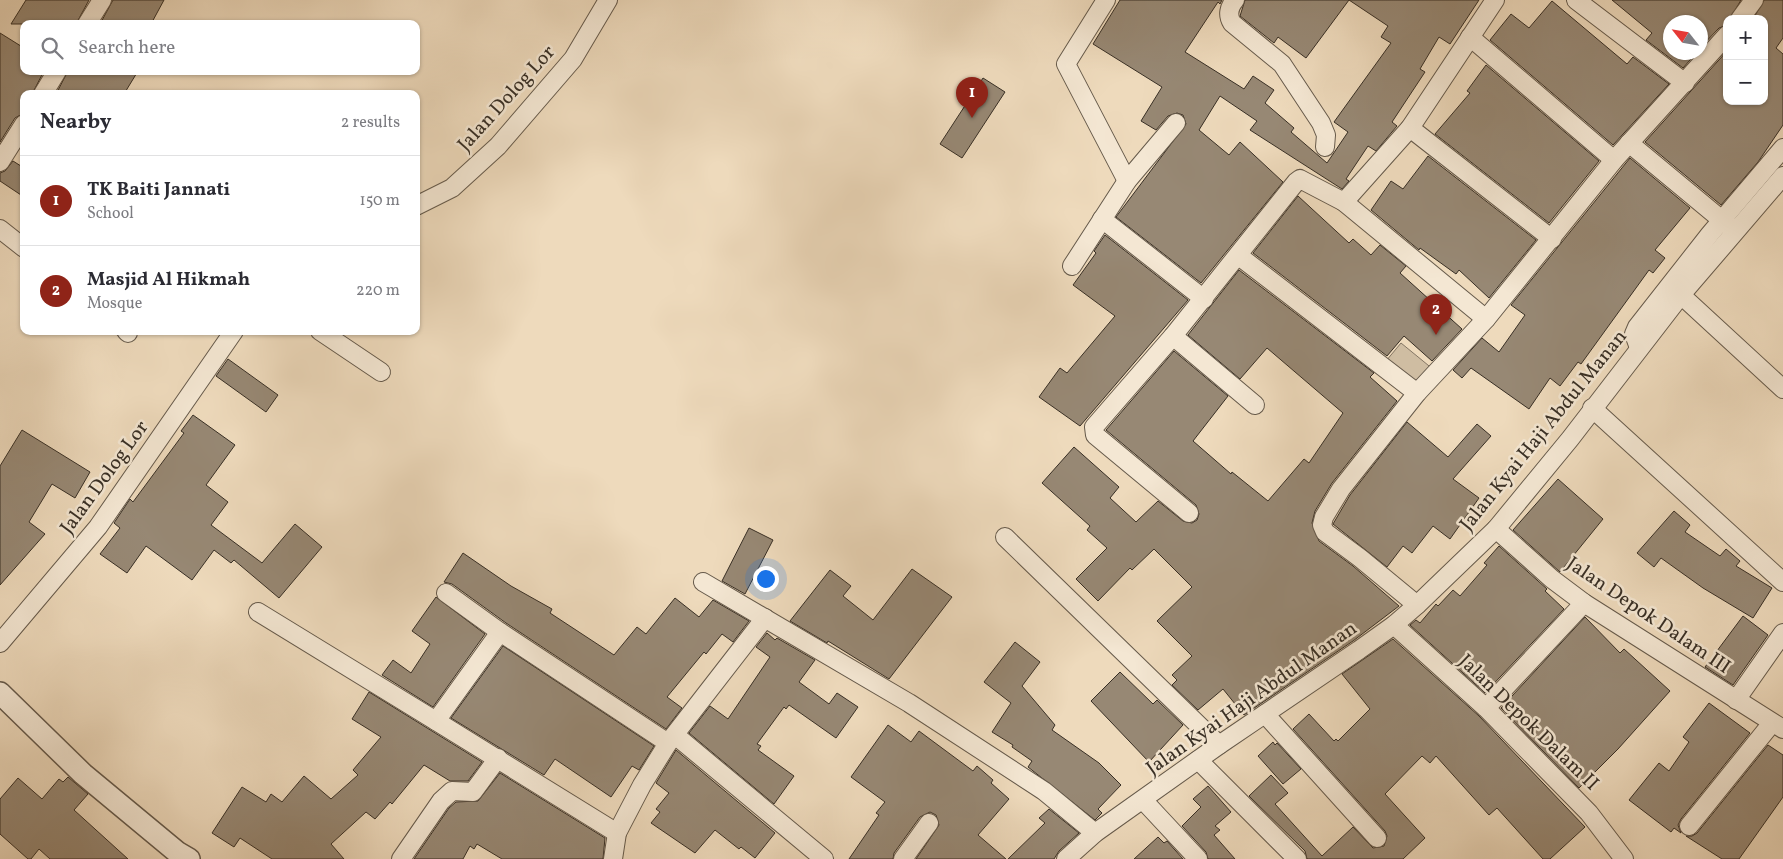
<!DOCTYPE html>
<html lang="en">
<head>
<meta charset="utf-8">
<style>
  body { margin:0; font-family:Vollkorn,serif; background:#f7f7f7; color:#2b2b33 }
  .controls { position:absolute; right:15px; top:15px; display:grid; overflow:hidden; border-radius:10px; box-shadow:0 1px 4px #0004 }
  .controls button { width:45px; height:45px; display:grid; place-items:center; padding:0; border:0; border-bottom:1px solid #e1e1e2; background:#fff; color:#2b2b33; font:25px sans-serif }
  .compass { position:absolute; left:1663px; top:15px; width:45px; height:45px; border-radius:50%; background:#fff; box-shadow:0 1px 4px #0004; rotate:301deg }
  .you { position:absolute; left:765px; top:578px; width:18px; height:18px; margin:-12px; border:4px solid #fff; border-radius:50%; background:#1a73e8; box-shadow:0 0 0 8px #1a73e833 }
  .badge { display:grid; place-items:center; width:32px; height:32px; border-radius:50%; background:#8f2418; color:#fff; font-size:16px; font-weight:700 }
  .pin { position:absolute; translate:-50% -41px; filter:drop-shadow(0 1px 2px #0008) }
  .pin::after { content:''; position:absolute; top:26px; width:18px; height:15px; background:inherit; clip-path:polygon(0 0,100% 0,50% 100%) }
  .list { margin:0; padding:0; list-style:none }
  h2 { display:flex; justify-content:space-between; align-items:center; height:65px; margin:0; padding:0 20px; font-size:21px }
  h2 small { font-size:16px; font-weight:400; color:#7c7c81 }
  .list li { display:grid; grid-template-columns:32px 1fr auto; gap:15px; align-items:center; box-sizing:border-box; height:90px; padding:0 20px; border-top:1px solid #e1e1e2 }
  .list b { display:block; font-size:19px; white-space:nowrap }
  .list p { margin:0; font-size:16px; white-space:nowrap; color:#7c7c81 }
  .list em { font-size:16px; font-style:normal; color:#7c7c81 }
  .icon { flex:none; width:28px; height:28px; fill:none; stroke:currentColor; stroke-width:2; stroke-linecap:round; stroke-linejoin:round }
  .map { position:relative; flex:none; width:1783px; height:859px; overflow:hidden }
  .search { position:absolute; background:#fff; box-shadow:0 1px 4px #0004; left:20px; top:20px; width:400px; height:55px; display:flex; align-items:center; gap:12px; box-sizing:border-box; padding:0 18px; border-radius:10px; color:#7c7c81; font-size:19px }
  .panel { position:absolute; background:#fff; box-shadow:0 1px 4px #0004; left:20px; top:90px; width:400px; height:245px; border-radius:10px }
  .map>svg:first-child { display:block }
  .pitch { fill:#cfbda2; stroke:#847664 }
  .building { fill:#978874; stroke:#382f25 }
  .lines { fill:none; stroke-linecap:round; stroke-linejoin:round }
  .minor-casing { stroke:#665a4b; stroke-width:20 }
  .tertiary-casing { stroke:#665a4b; stroke-width:24 }
  .minor { stroke:#f4e7d3; stroke-width:18 }
  .tertiary { stroke:#f4e7d3; stroke-width:21 }
  .labels { text-anchor:middle; dominant-baseline:central; stroke-width:5; stroke-linejoin:round; paint-order:stroke }
  .street-label { font-size:20px; fill:#382f25; stroke:#f4e7d3 }
</style>
</head>
<body>
<div class="map">
<svg width="1783" height="859" viewBox="0 0 1783 859">
  <rect width="100%" height="100%" fill="#eedabc"/>
  <filter id="stains"><feTurbulence type="fractalNoise" baseFrequency=".004" numOctaves="4"/><feColorMatrix values="0 0 0 0 .2 0 0 0 0 .09 0 0 0 0 .02 0 0 0 .5 -.17"/></filter>
  <radialGradient id="worn" r=".72"><stop offset=".6" stop-color="#630" stop-opacity="0"/><stop offset="1" stop-color="#630" stop-opacity=".3"/></radialGradient>
  <path class="pitch" d="M 1401,343 L 1434,370 L 1414,395 L 1381,367 Z"/>
  <g class="building">
    <path d="M 26,0 L 89,0 L 76,24 L 11,24 Z"/>
    <path d="M 113,0 L 164,0 L 151,24 L 100,24 Z"/>
    <path d="M 1120,0 L 1222,0 L 1220,4 L 1218,2 L 1185,52 L 1244,89 L 1253,76 L 1274,90 L 1265,103 L 1294,128 L 1291,132 L 1327,163 L 1348,132 L 1334,122 L 1391,43 L 1381,37 L 1388,26 L 1349,0 L 1306,58 L 1278,37 L 1274,43 L 1240,16 L 1245,0 L 1479,0 L 1450,44 L 1439,37 L 1420,69 L 1425,72 L 1392,122 L 1397,126 L 1376,151 L 1368,146 L 1346,179 L 1349,181 L 1342,189 L 1250,130 L 1257,121 L 1220,96 L 1199,130 L 1229,155 L 1240,142 L 1283,182 L 1201,283 L 1116,217 L 1186,124 L 1183,115 L 1177,113 L 1168,116 L 1156,130 L 1141,121 L 1162,87 L 1093,44 Z"/>
    <path d="M 1612,0 L 1741,0 L 1730,19 L 1727,19 L 1727,25 L 1719,28 L 1700,48 L 1700,22 L 1670,22 L 1670,52 L 1697,52 L 1683,68 L 1646,40 L 1652,33 Z"/>
    <path d="M 1764,0 L 1783,0 L 1783,38 L 1776,48 L 1783,54 L 1783,125 L 1758,162 L 1721,205 L 1645,142 L 1727,51 L 1727,101 L 1764,101 L 1764,19 L 1753,19 Z"/>
    <path d="M 1552,1 L 1627,64 L 1633,57 L 1669,84 L 1613,145 L 1490,40 L 1511,14 L 1529,28 Z"/>
    <path d="M 0,33 L 24,48 L 24,71 L 44,71 L 32,94 L 24,94 L 24,113 L 15,118 L 0,142 Z"/>
    <path d="M 1486,65 L 1599,161 L 1549,223 L 1435,134 L 1470,93 L 1467,91 Z"/>
    <path d="M 68,71 L 138,71 L 124,94 L 56,94 Z"/>
    <path d="M 983,78 L 1005,92 L 962,158 L 940,144 Z"/>
    <path d="M 1428,156 L 1536,240 L 1489,298 L 1459,270 L 1456,274 L 1420,248 L 1419,250 L 1371,210 L 1391,181 L 1403,189 Z"/>
    <path d="M 1630,158 L 1690,208 L 1655,250 L 1665,258 L 1653,273 L 1649,270 L 1581,364 L 1578,362 L 1560,386 L 1550,378 L 1529,409 L 1471,368 L 1462,378 L 1453,370 L 1482,338 L 1499,352 L 1525,315 L 1511,305 Z"/>
    <path d="M 13,161 L 24,168 L 24,197 L 0,181 L 0,173 L 5,171 Z"/>
    <path d="M 1298,196 L 1349,243 L 1353,239 L 1371,255 L 1380,245 L 1406,266 L 1400,273 L 1462,329 L 1432,361 L 1404,336 L 1387,356 L 1253,253 Z"/>
    <path d="M 1105,235 L 1188,300 L 1080,426 L 1039,397 L 1060,368 L 1067,373 L 1115,316 L 1073,285 L 1096,253 L 1094,251 Z"/>
    <path d="M 1239,270 L 1374,373 L 1370,377 L 1397,401 L 1332,483 L 1315,511 L 1312,523 L 1319,541 L 1353,566 L 1399,606 L 1353,641 L 1244,715 L 1223,689 L 1198,710 L 1172,685 L 1177,680 L 1172,675 L 1192,656 L 1157,621 L 1192,587 L 1154,549 L 1132,570 L 1130,568 L 1098,601 L 1076,579 L 1107,548 L 1087,530 L 1090,526 L 1042,483 L 1074,447 L 1119,487 L 1110,498 L 1136,522 L 1158,501 L 1183,521 L 1192,523 L 1197,520 L 1199,514 L 1196,505 L 1106,430 L 1174,351 L 1228,396 L 1193,441 L 1231,474 L 1232,472 L 1268,501 L 1304,459 L 1309,463 L 1343,413 L 1267,348 L 1240,379 L 1188,335 Z"/>
    <path d="M 228,359 L 278,395 L 266,412 L 216,376 Z"/>
    <path d="M 193,415 L 235,445 L 206,485 L 228,502 L 211,525 L 262,563 L 295,524 L 322,547 L 279,598 L 234,560 L 231,563 L 214,550 L 192,580 L 146,546 L 127,573 L 100,554 L 120,528 L 114,523 L 130,499 L 133,502 L 184,433 L 181,431 Z"/>
    <path d="M 1407,422 L 1448,457 L 1477,424 L 1491,436 L 1453,479 L 1479,498 L 1450,539 L 1433,526 L 1412,553 L 1403,546 L 1387,567 L 1333,524 L 1350,495 Z"/>
    <path d="M 22,430 L 90,472 L 75,498 L 52,484 L 29,522 L 45,534 L 0,585 L 0,466 Z"/>
    <path d="M 1558,479 L 1603,519 L 1560,572 L 1513,530 Z"/>
    <path d="M 1674,511 L 1690,525 L 1685,532 L 1720,556 L 1726,549 L 1740,561 L 1736,566 L 1772,588 L 1753,618 L 1703,588 L 1661,558 L 1654,567 L 1637,553 Z"/>
    <path d="M 749,528 L 773,540 L 745,594 L 722,581 Z"/>
    <path d="M 1499,546 L 1547,589 L 1545,591 L 1564,609 L 1485,693 L 1410,625 L 1416,620 L 1420,623 L 1436,604 L 1438,606 L 1453,590 L 1460,596 L 1487,565 L 1484,563 Z"/>
    <path d="M 463,553 L 511,586 L 552,609 L 550,613 L 614,655 L 637,627 L 646,634 L 675,598 L 699,617 L 713,600 L 749,621 L 733,642 L 722,634 L 706,654 L 704,652 L 667,697 L 682,708 L 666,729 L 506,623 L 452,584 L 444,582 Z"/>
    <path d="M 912,569 L 952,597 L 889,679 L 828,641 L 827,643 L 790,621 L 830,570 L 851,586 L 843,596 L 873,620 Z"/>
    <path d="M 436,597 L 485,634 L 433,707 L 382,675 L 393,660 L 411,673 L 430,644 L 412,631 Z"/>
    <path d="M 1743,616 L 1768,635 L 1733,685 L 1705,667 Z"/>
    <path d="M 1585,617 L 1620,653 L 1624,649 L 1670,691 L 1618,749 L 1579,788 L 1501,708 Z"/>
    <path d="M 767,633 L 775,640 L 777,638 L 815,660 L 799,682 L 829,704 L 837,693 L 858,707 L 836,738 L 789,705 L 786,709 L 784,707 L 757,744 L 761,746 L 758,750 L 794,776 L 774,804 L 689,733 L 710,706 L 728,719 L 770,657 L 756,647 Z"/>
    <path d="M 1393,639 L 1479,716 L 1585,827 L 1550,859 L 1543,859 L 1497,808 L 1489,815 L 1436,756 L 1430,763 L 1422,756 L 1385,794 L 1425,838 L 1403,859 L 1307,859 L 1305,851 L 1249,796 L 1271,775 L 1288,793 L 1275,804 L 1322,856 L 1353,827 L 1373,848 L 1384,846 L 1387,836 L 1385,831 L 1293,729 L 1309,714 L 1334,741 L 1336,739 L 1338,741 L 1370,709 L 1342,674 Z"/>
    <path d="M 1015,642 L 1040,662 L 1022,686 L 1055,725 L 1052,730 L 1099,763 L 1121,785 L 1098,809 L 1102,813 L 1095,820 L 1028,767 L 1032,761 L 1012,747 L 1013,745 L 992,732 L 1011,703 L 984,682 Z"/>
    <path d="M 503,646 L 654,746 L 639,770 L 632,766 L 611,797 L 555,759 L 544,775 L 451,718 Z"/>
    <path d="M 1120,672 L 1153,704 L 1157,700 L 1183,725 L 1149,762 L 1091,701 Z"/>
    <path d="M 369,692 L 482,762 L 468,781 L 450,781 L 424,765 L 392,804 L 390,802 L 375,819 L 366,812 L 331,844 L 344,859 L 272,859 L 240,838 L 234,847 L 212,833 L 242,787 L 266,802 L 271,794 L 282,802 L 304,776 L 331,799 L 358,775 L 353,770 L 381,737 L 352,719 Z"/>
    <path d="M 1709,703 L 1750,733 L 1681,819 L 1678,825 L 1681,833 L 1674,828 L 1671,832 L 1629,800 L 1659,763 L 1669,771 L 1689,742 L 1683,737 Z"/>
    <path d="M 888,725 L 911,742 L 919,731 L 973,771 L 977,766 L 993,780 L 991,783 L 1009,799 L 978,835 L 1006,859 L 916,859 L 939,825 L 936,815 L 930,812 L 920,817 L 894,853 L 893,859 L 849,859 L 879,815 L 876,813 L 885,802 L 851,777 Z"/>
    <path d="M 1273,742 L 1275,745 L 1277,743 L 1301,769 L 1283,784 L 1258,756 Z"/>
    <path d="M 1768,745 L 1783,755 L 1783,797 L 1739,859 L 1722,859 L 1686,836 L 1692,836 L 1697,833 Z"/>
    <path d="M 676,750 L 775,833 L 755,858 L 741,847 L 739,849 L 715,830 L 695,853 L 651,823 L 660,812 L 656,809 L 669,793 L 656,783 Z"/>
    <path d="M 500,773 L 605,838 L 603,859 L 502,859 L 477,844 L 474,849 L 470,846 L 463,859 L 414,859 L 449,808 L 456,802 L 478,801 Z"/>
    <path d="M 68,777 L 88,794 L 74,810 L 128,859 L 50,859 L 39,849 L 31,859 L 28,859 L 0,834 L 0,799 L 18,778 L 42,799 L 59,779 L 63,782 Z"/>
    <path d="M 1208,786 L 1231,812 L 1215,826 L 1220,830 L 1214,835 L 1235,859 L 1208,859 L 1206,852 L 1182,826 L 1201,807 L 1193,799 Z"/>
    <path d="M 1049,809 L 1079,833 L 1059,851 L 1054,859 L 1008,859 L 1045,823 L 1039,818 Z"/>
    <path d="M 1158,837 L 1164,843 L 1167,841 L 1183,859 L 1134,859 Z"/>
  </g>
  <g class="lines">
    <g class="minor-casing">
      <g id="minor">
        <path d="M 1106,0 L 1066,64 L 1127,181"/>
        <path d="M 1235,0 C 1229,7 1227,15 1232,23 L 1282,64 L 1321,123 L 1326,135 L 1325,147"/>
        <path d="M 1576,0 L 1685,83"/>
        <path d="M 1740,19 L 1754,0"/>
        <path d="M 87,24 L 102,0"/>
        <path d="M 1470,37 L 1614,160"/>
        <path d="M 43,94 L 57,71"/>
        <path d="M 1410,128 L 1552,239"/>
        <path d="M 1629,143 L 1729,226"/>
        <path d="M 0,162 L 24,124"/>
        <path d="M 1344,202 L 1410,128 L 1495,0"/>
        <path d="M 416,206 L 452,188 L 498,146 L 573,59 L 608,0"/>
        <path d="M 1102,219 L 1204,299"/>
        <path d="M 0,229 L 24,248"/>
        <path d="M 1239,256 L 1417,393"/>
        <path d="M 1072,266 L 1127,181 L 1176,123"/>
        <path d="M 1681,295 L 1783,389"/>
        <path d="M 126,331 L 128,333"/>
        <path d="M 320,331 L 381,372"/>
        <path d="M 1173,336 L 1255,405"/>
        <path d="M 1639,348 L 1634,334 L 1637,327 L 1710,234 L 1783,148"/>
        <path d="M 1592,408 L 1783,582"/>
        <path d="M 1189,513 L 1095,435 L 1094,427 L 1173,336 L 1296,182 L 1300,179 L 1344,202 L 1486,319"/>
        <path d="M 1496,529 L 1552,579 L 1584,603 L 1783,729"/>
        <path d="M 1005,537 L 1219,745"/>
        <path d="M 703,582 L 909,703 L 1044,791 L 1095,833"/>
        <path d="M 446,593 L 500,632 L 668,743"/>
        <path d="M 1417,605 L 1360,558 L 1325,532 L 1322,525 L 1324,517 L 1341,489 L 1417,393 L 1486,319 L 1614,160 L 1727,35"/>
        <path d="M 258,612 L 436,721"/>
        <path d="M 1394,625 L 1486,708 L 1589,813 L 1624,859"/>
        <path d="M 500,632 L 436,721 L 617,833"/>
        <path d="M 0,643 L 98,527 L 234,331"/>
        <path d="M 1736,700 L 1783,633"/>
        <path d="M 1486,708 L 1584,603"/>
        <path d="M 1265,714 L 1377,838"/>
        <path d="M 675,735 L 824,859"/>
        <path d="M 1198,760 L 1297,859"/>
        <path d="M 1143,800 L 1198,859"/>
        <path d="M 1689,826 L 1772,723"/>
        <path d="M 401,859 L 441,801 L 452,791 L 473,792 L 498,758"/>
        <path d="M 613,859 L 617,833 L 642,785 L 668,743 L 765,618"/>
        <path d="M 903,859 L 929,823"/>
        <path d="M 1066,859 L 1095,833 L 1219,745 L 1359,650 L 1394,625 L 1417,605 L 1496,529 L 1570,439 L 1681,295 L 1783,176"/>
      </g>
    </g>
    <g class="tertiary-casing">
      <path id="tertiary" d="M 0,693 L 83,774 L 177,852 L 189,859"/>
    </g>
    <use href="#minor" class="minor"/>
    <use href="#tertiary" class="tertiary"/>
  </g>
  <g class="labels">
    <g class="street-label">
      <text transform="translate(507 99) rotate(-48)">Jalan Dolog Lor</text>
      <text transform="translate(1544 431) rotate(-51)">Jalan Kyai Haji Abdul Manan</text>
      <text transform="translate(105 478) rotate(-54)">Jalan Dolog Lor</text>
      <text transform="translate(1648 616) rotate(34)">Jalan Depok Dalam III</text>
      <text transform="translate(1252 699) rotate(-35)">Jalan Kyai Haji Abdul Manan</text>
      <text transform="translate(1528 723) rotate(44)">Jalan Depok Dalam II</text>
    </g>
  </g>
  <rect width="100%" height="100%" filter="url(#stains)"/>
  <rect width="100%" height="100%" fill="url(#worn)"/>
</svg>
<div class="controls">
<button>+</button>
<button>−</button>
</div>
<svg class="compass" viewBox="-18 -18 36 36"><path d="M0-13l5 13h-10z" fill="#e53935"/><path d="M0 13l5-13h-10z" fill="#7c7c81"/></svg>
<div class="you"></div>
<div class="pin badge" style="left:972px;top:118px">1</div>
<div class="pin badge" style="left:1436px;top:335px">2</div>
<div class="search"><svg class="icon" aria-label="search" viewBox="0 0 24 24"><circle cx="10" cy="10" r="6"/><path d="M15 15l6 6"/></svg>Search here</div>
<section class="panel">
<h2>Nearby<small>2 results</small></h2>
<ul class="list">
<li><span class="badge">1</span><div><b>TK Baiti Jannati</b><p>School</p></div><em>150 m</em></li>
<li><span class="badge">2</span><div><b>Masjid Al Hikmah</b><p>Mosque</p></div><em>220 m</em></li>
</ul>
</section>
</div>
</body>
</html>
